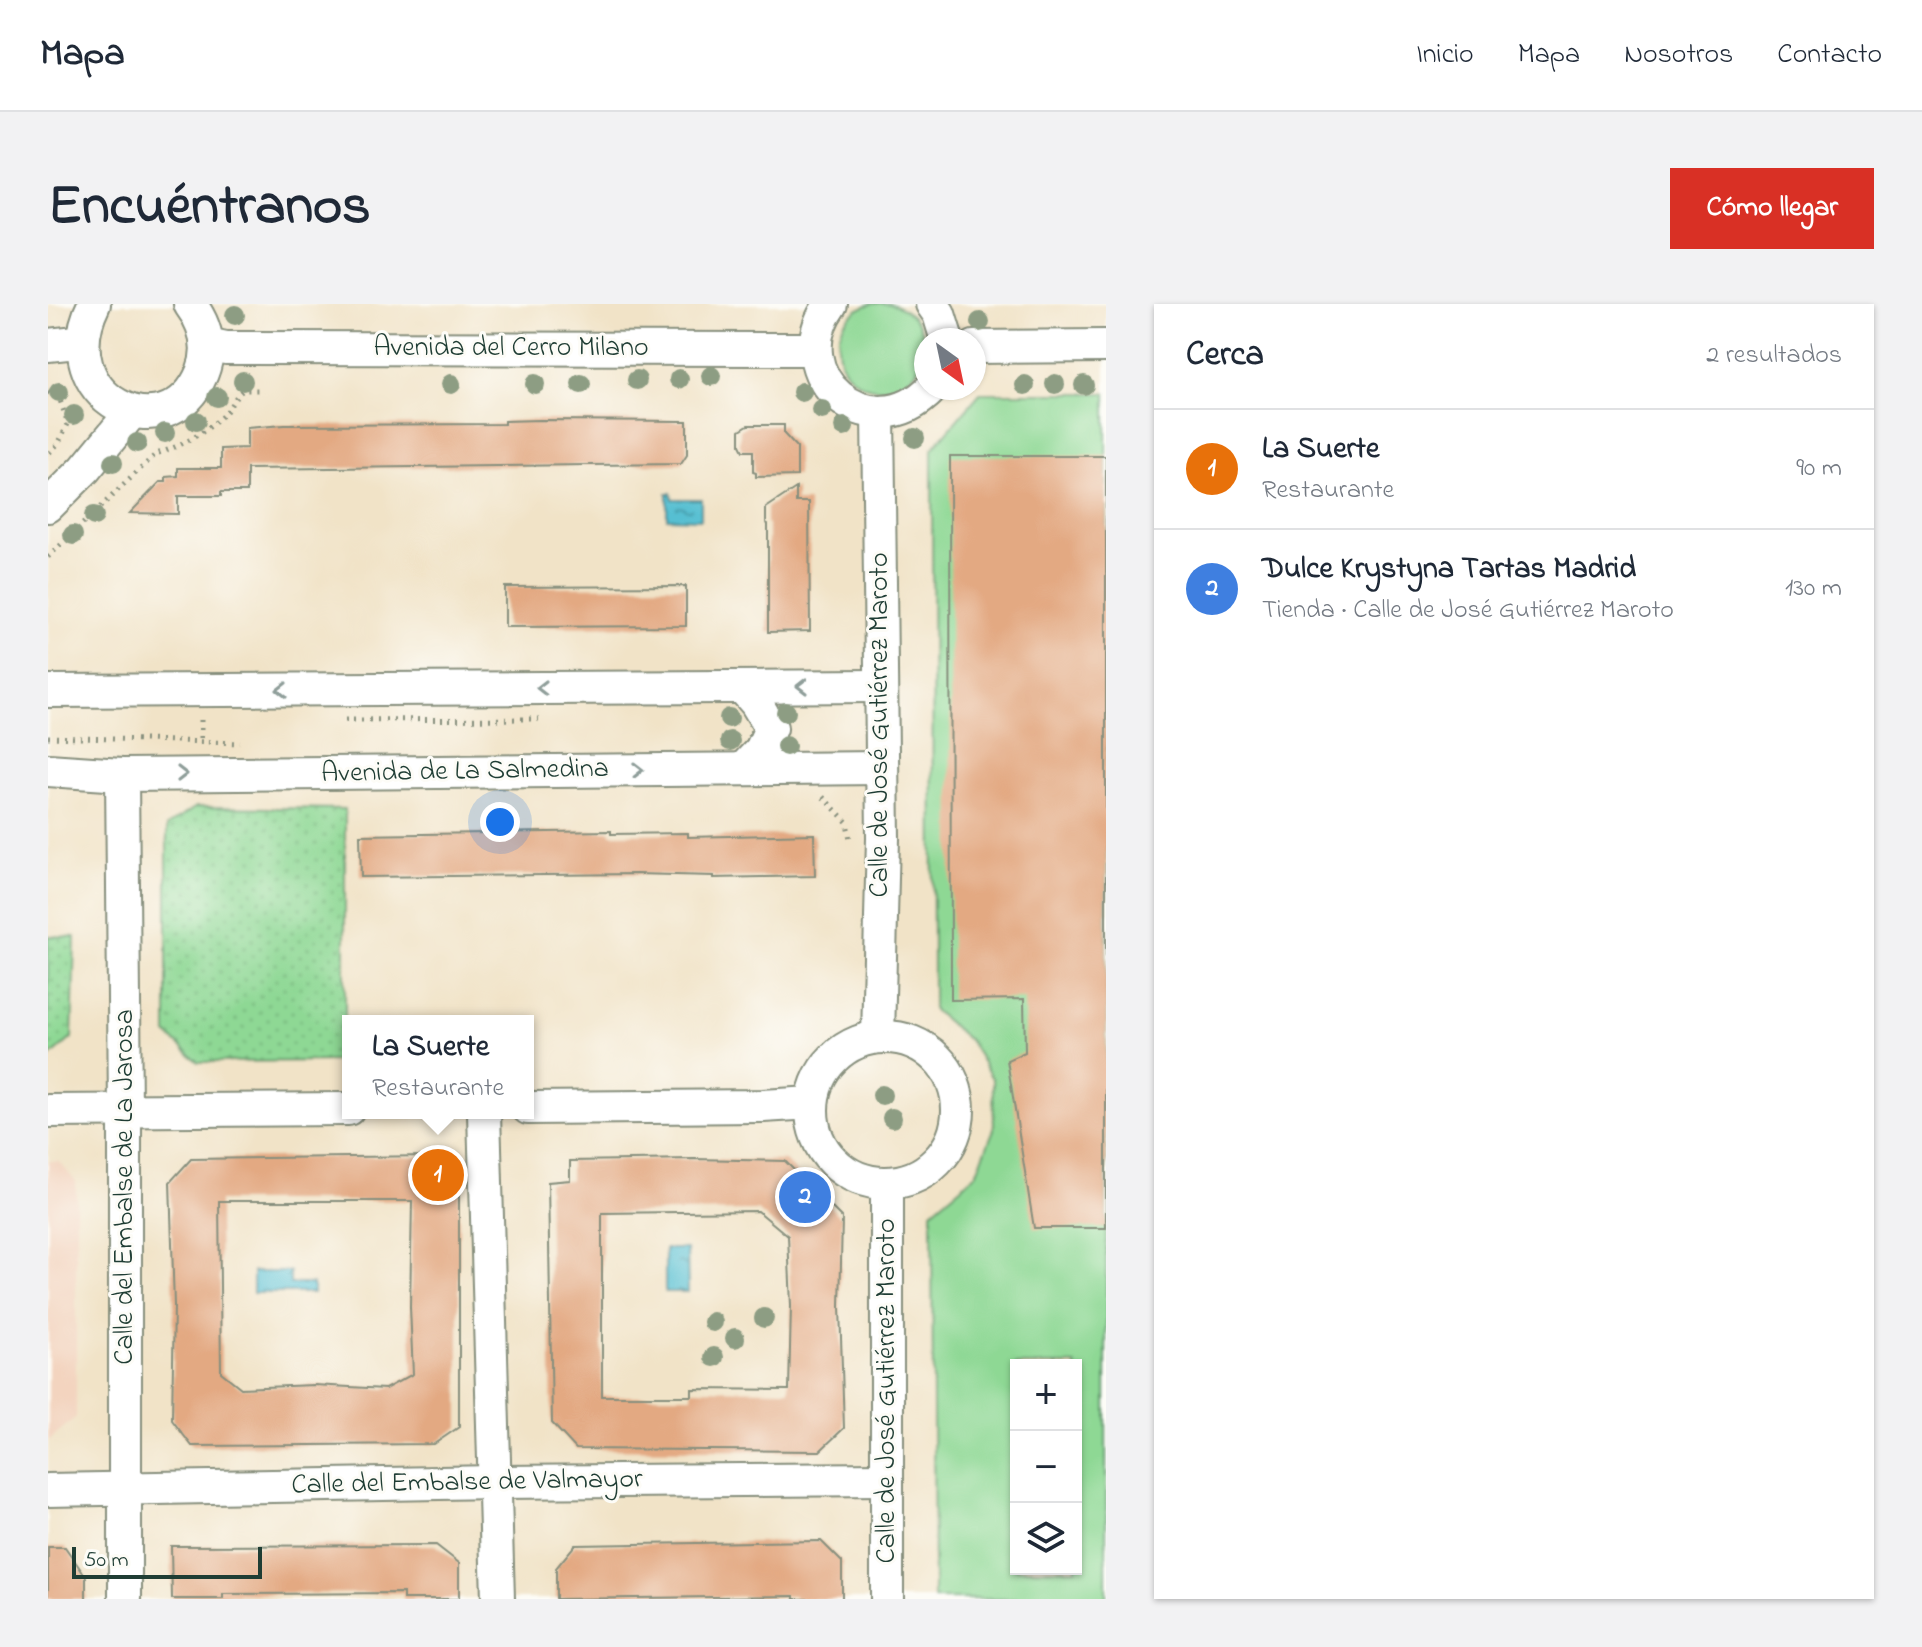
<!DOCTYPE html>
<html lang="es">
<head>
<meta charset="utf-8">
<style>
  body { margin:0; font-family:"Indie Flower",sans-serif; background:#f2f2f3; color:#1f2937 }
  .controls { position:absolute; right:24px; bottom:24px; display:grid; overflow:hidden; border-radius:0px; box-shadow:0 2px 6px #0004 }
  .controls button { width:72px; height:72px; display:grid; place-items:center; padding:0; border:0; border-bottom:2px solid #e0e1e3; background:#fff; color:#1f2937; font:40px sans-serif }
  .compass { position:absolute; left:866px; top:24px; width:72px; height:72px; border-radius:50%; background:#fff; box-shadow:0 2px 6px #0004; rotate:147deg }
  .scale { position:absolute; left:24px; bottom:20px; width:190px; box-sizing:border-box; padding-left:8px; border:4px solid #1f3d34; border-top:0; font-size:22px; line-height:28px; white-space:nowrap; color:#1f3d34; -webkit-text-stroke:6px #fdfcf7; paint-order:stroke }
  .you { position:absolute; left:452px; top:518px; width:28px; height:28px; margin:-20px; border:6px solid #fff; border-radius:50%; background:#1a73e8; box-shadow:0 0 0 12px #1a73e833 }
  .badge { display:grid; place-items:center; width:52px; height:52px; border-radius:50%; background:#d93025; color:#fff; font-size:26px; font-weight:700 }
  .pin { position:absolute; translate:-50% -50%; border:4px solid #fff; box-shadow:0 2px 8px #0006 }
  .popup { position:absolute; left:294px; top:711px; width:192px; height:104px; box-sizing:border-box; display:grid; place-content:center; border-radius:0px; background:#fff; filter:drop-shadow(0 2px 6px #0005); font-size:26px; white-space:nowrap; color:#747a83 }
  .popup b { font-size:30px; color:#1f2937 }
  .popup::after { content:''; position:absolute; left:50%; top:100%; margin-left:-16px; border:16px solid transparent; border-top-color:#fff }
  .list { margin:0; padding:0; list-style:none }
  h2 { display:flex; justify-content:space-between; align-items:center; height:104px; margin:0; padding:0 32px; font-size:34px }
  h2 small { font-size:26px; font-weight:400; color:#747a83 }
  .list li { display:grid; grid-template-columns:52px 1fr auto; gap:24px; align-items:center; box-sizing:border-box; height:120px; padding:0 32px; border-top:2px solid #e0e1e3 }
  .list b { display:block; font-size:30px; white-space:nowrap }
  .list p { margin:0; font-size:26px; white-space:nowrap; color:#747a83 }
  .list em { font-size:26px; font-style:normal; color:#747a83 }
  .icon { flex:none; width:44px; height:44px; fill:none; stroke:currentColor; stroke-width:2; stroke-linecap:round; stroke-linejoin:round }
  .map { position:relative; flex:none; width:1058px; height:1295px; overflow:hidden; border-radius:0px }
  header { display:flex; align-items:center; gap:48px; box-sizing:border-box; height:112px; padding:0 40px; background:#fff; border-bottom:2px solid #e0e1e3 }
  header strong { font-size:38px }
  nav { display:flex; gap:44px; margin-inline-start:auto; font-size:28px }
  .intro { display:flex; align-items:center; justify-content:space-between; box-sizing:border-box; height:192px; padding:0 48px }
  h1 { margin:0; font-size:56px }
  .button { padding:20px 36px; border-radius:0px; background:#d93025; color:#fff; font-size:28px; font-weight:700 }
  main { display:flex; gap:48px; padding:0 48px }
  aside { flex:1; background:#fff; border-radius:0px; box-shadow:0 2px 6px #0004 }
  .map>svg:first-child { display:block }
  .built { fill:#f3d4bf }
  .grass { fill:url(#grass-dots); stroke:#568a64; stroke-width:2 }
  .garden { fill:#8ed894; stroke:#568a64; stroke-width:2; fill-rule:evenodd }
  .water { fill:url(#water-ripples); stroke:#3a7e83; stroke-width:2 }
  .building { fill:#e3a982; fill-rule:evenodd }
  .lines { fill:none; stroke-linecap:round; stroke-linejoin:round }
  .minor-casing { stroke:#88907e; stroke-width:36 }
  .path { stroke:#88907e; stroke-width:5; stroke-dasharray:2 6; stroke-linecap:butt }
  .minor { stroke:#fff; stroke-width:32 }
  .tree { fill:#8d9d83 }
  .oneway { stroke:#8f9e9a }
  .labels { text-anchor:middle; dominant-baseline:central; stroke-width:6; stroke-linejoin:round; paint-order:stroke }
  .street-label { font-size:28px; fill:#1f3d34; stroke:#fdfcf7 }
</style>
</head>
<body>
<header>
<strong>Mapa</strong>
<nav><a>Inicio</a><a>Mapa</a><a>Nosotros</a><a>Contacto</a></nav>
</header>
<div class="intro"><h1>Encuéntranos</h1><a class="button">Cómo llegar</a></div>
<main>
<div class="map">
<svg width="1058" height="1295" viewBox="0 0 1058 1295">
  <defs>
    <pattern id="grass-dots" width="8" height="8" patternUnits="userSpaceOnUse" patternTransform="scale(2)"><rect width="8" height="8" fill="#8ed894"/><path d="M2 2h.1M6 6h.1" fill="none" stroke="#7aba80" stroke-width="1.8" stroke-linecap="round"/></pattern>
    <pattern id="water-ripples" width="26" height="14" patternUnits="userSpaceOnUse" patternTransform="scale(2)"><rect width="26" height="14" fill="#56bfd2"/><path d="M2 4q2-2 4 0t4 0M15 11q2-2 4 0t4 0" fill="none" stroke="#479cab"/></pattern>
  </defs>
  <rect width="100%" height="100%" fill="#fdfcf7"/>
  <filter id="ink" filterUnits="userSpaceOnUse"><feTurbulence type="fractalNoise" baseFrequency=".0125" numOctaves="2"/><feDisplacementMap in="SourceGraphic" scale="16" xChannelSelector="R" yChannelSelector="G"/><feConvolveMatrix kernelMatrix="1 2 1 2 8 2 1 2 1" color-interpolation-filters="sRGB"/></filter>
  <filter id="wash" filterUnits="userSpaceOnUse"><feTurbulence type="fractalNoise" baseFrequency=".006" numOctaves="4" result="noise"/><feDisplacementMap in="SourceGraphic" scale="32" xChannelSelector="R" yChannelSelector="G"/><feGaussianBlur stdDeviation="1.8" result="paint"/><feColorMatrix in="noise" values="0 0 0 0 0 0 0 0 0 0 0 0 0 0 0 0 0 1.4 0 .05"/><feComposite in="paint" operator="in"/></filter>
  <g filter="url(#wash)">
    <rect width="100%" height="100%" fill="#f1e3c7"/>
    <path class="built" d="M 0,857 L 10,857 L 28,877 L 28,1113 L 0,1137 Z"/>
    <g class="grass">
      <path d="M 148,503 L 297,505 L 297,757 L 150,758 L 119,730 L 119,522 Z"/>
      <path d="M 0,632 L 27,633 L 24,734 L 0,755 Z"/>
    </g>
    <g class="garden">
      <circle cx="833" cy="42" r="43"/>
      <path d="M 932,89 L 1058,89 L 1058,1295 L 886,1295 L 884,907 L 928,870 L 946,825 L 945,776 L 922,737 L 885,706 L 884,145 ZM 968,1061 L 1028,1061 L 1028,1265 L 968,1265 Z"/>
    </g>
    <g class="water">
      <path d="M 619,189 L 623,189 L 624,195 L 653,195 L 653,215 L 619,214 Z"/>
      <path d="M 617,945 L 639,945 L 640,988 L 617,988 Z"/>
      <path d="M 205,968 L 242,968 L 242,980 L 265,980 L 265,989 L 205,989 Z"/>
    </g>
    <g id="blocks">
      <g class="building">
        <path d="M 492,116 L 639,117 L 639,151 L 633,160 L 199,165 L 199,188 L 173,188 L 173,192 L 130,192 L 130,210 L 82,209 L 112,178 L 118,178 L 118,173 L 130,172 L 130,164 L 173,164 L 173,145 L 199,144 L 199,124 L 236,121 L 456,120 L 456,117 Z"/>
        <path d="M 700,121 L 736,121 L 736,130 L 749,144 L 749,172 L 708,173 L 708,169 L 705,168 L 705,147 L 695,147 L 692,141 L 692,126 Z"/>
        <path d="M 902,152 L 1058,152 L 1058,924 L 986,924 L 959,756 L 977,748 L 976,695 L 903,696 Z"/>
        <path d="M 748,184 L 748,198 L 761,198 L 762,327 L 720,328 L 720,220 L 718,219 L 718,204 Z"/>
        <path d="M 638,282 L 638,322 L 457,323 L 457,283 Z"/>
        <path d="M 563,527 L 563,530 L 640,529 L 640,533 L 766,530 L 767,572 L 666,574 L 666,572 L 588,570 L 313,573 L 312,531 Z"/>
        <path d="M 386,852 L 411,877 L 411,1123 L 386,1140 L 144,1142 L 124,1116 L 126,1001 L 122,878 L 143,855 ZM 171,897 L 364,897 L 362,1003 L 365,1070 L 337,1085 L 266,1081 L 193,1084 L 173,1068 Z"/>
        <path d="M 646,855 L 737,857 L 794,914 L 792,1003 L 796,1124 L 772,1147 L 528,1145 L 504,1119 L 500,878 L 522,876 L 522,857 ZM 710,907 L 740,932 L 743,1002 L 741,1086 L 644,1085 L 644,1092 L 554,1092 L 554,909 Z"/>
        <path d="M 773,1237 L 794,1258 L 794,1295 L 746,1295 L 746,1292 L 508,1295 L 508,1264 L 527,1241 Z"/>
        <path d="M 388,1241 L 411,1259 L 411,1295 L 355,1295 L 355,1289 L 175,1290 L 175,1295 L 124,1295 L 123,1242 Z"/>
        <path d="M 0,1243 L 17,1243 L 38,1273 L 38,1295 L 0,1295 Z"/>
      </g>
    </g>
  </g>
  <g filter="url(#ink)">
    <use href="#blocks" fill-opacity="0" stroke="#88907e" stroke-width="2"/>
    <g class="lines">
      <g class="minor-casing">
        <g id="minor">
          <path d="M 46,0 C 0,93 119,153 154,69 C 164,44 158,21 142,0"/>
          <path d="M 783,0 C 731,71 823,148 884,84"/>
          <path d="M 884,0 L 891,10 L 899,36"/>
          <path d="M 159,40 L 178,44 L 767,45"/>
          <path d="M 0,41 L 29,38"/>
          <path d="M 926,43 L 1058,42"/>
          <path d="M 0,202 L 37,165 L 83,109"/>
          <path d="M 694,383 L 708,399 L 723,424 L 713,446 L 695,465"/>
          <path d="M 0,387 L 832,382"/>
          <path d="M 0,466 L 74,471 L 834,464"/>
          <path d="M 74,471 L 77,806 L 77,1295"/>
          <path d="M 830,733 L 835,534 L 830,108"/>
          <circle cx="837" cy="806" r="73"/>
          <path d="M 480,804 L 715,802 L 764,799"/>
          <path d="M 0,807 L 300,805"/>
          <path d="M 436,809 L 450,1295"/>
          <path d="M 839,879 L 839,1295"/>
          <path d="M 0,1186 L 447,1178 L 839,1175"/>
        </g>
      </g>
      <g class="path">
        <path d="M 0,88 L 12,96 L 20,120 L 10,140 L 0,150"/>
        <path d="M 0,253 L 108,150 C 133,142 156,130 175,111 C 183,103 186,93 195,86 L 215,86"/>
        <path d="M 153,416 L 153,439"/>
        <path d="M 297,416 L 491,415"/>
        <path d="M 0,433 L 192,439"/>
        <path d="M 775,493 L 799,518 L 802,536"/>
      </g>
      <use href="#minor" class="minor"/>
    </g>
    <g class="tree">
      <circle cx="187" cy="11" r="10"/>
      <circle cx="932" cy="18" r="10"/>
      <circle cx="663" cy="72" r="10"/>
      <circle cx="631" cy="75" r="10"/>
      <circle cx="589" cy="76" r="10"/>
      <circle cx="195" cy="77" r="10"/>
      <circle cx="403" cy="80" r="10"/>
      <circle cx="487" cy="80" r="10"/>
      <circle cx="533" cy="80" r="10"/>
      <circle cx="1007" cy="80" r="10"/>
      <circle cx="977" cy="81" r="10"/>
      <circle cx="1036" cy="81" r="10"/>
      <circle cx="11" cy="88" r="10"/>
      <circle cx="754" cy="88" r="10"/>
      <circle cx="169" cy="93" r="10"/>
      <circle cx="774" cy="106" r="10"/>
      <circle cx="26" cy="111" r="10"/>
      <circle cx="148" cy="117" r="10"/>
      <circle cx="796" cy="123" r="10"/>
      <circle cx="117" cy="129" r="10"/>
      <circle cx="867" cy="134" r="10"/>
      <circle cx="89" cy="139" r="10"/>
      <circle cx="65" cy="159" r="10"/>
      <circle cx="46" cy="212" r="10"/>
      <circle cx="25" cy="231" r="10"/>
      <circle cx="738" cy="408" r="10"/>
      <circle cx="681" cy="414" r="10"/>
      <circle cx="682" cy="437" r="10"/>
      <circle cx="738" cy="442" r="10"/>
      <circle cx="834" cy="791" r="10"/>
      <circle cx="844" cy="814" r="10"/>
      <circle cx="716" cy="1014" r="10"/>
      <circle cx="665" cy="1018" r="10"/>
      <circle cx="687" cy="1034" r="10"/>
      <circle cx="666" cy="1053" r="10"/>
    </g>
    <defs><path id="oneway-chevron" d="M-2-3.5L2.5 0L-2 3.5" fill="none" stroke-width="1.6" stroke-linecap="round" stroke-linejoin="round" transform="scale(2)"/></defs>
    <g class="oneway">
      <use href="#oneway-chevron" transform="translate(754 382) rotate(180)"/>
      <use href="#oneway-chevron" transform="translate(494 384) rotate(180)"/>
      <use href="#oneway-chevron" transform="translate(234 386) rotate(180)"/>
      <use href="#oneway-chevron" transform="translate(590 466) rotate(-1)"/>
      <use href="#oneway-chevron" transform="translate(134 470)"/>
    </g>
  </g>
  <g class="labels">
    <g class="street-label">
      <text x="463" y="44">Avenida del Cerro Milano</text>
      <text transform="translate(832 421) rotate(-90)">Calle de José Gutiérrez Maroto</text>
      <text transform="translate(417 468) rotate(-1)">Avenida de La Salmedina</text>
      <text transform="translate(77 883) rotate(-90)">Calle del Embalse de La Jarosa</text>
      <text transform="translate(839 1087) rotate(-90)">Calle de José Gutiérrez Maroto</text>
      <text transform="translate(419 1179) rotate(-1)">Calle del Embalse de Valmayor</text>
    </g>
  </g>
</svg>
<div class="controls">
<button>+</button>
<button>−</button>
<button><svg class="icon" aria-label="layers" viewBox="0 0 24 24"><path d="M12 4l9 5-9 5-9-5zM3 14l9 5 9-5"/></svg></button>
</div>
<svg class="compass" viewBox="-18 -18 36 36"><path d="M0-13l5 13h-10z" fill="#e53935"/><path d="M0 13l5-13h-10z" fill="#747a83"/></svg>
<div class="scale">50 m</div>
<div class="you"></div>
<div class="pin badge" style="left:390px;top:871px;background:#e8710a">1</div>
<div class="popup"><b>La Suerte</b>Restaurante</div>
<div class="pin badge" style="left:757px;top:893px;background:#3f7fe0">2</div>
</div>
<aside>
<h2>Cerca<small>2 resultados</small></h2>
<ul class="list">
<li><span class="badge" style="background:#e8710a">1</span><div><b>La Suerte</b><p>Restaurante</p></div><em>90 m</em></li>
<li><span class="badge" style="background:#3f7fe0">2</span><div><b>Dulce Krystyna Tartas Madrid</b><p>Tienda · Calle de José Gutiérrez Maroto</p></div><em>130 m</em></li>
</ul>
</aside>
</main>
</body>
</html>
